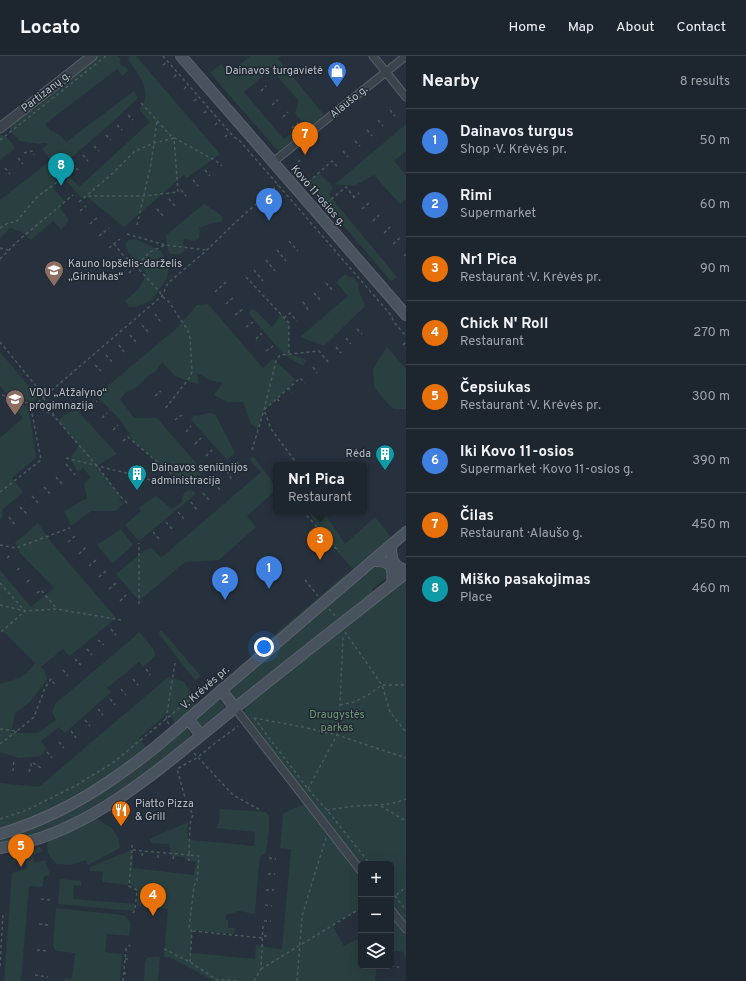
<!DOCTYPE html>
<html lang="en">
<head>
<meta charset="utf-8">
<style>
  body { margin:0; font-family:Overpass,sans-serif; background:#252d36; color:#f1f3f6 }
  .controls { position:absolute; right:12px; bottom:12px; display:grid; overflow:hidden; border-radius:6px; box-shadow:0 4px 16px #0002 }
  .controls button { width:36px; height:36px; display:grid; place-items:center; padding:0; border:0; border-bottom:1px solid #3b424a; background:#1d252e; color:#f1f3f6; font:20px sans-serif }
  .you { position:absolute; left:264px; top:591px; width:14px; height:14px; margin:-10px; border:3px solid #fff; border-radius:50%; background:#1a73e8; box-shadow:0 0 0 6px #1a73e833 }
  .badge { display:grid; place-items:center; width:26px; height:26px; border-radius:50%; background:#ea580c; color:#fff; font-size:13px; font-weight:700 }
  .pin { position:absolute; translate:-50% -33px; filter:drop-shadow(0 1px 2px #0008) }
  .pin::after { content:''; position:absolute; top:21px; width:14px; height:12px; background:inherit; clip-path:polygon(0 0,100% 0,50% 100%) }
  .popup { position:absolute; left:273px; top:406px; width:94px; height:52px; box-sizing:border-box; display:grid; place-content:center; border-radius:6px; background:#1d252e; filter:drop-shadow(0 1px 3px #0005); font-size:13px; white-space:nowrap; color:#a0a5aa }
  .popup b { font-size:15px; color:#f1f3f6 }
  .popup::after { content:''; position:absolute; left:50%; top:100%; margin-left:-8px; border:8px solid transparent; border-top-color:#1d252e }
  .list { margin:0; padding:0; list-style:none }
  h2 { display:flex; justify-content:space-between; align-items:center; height:52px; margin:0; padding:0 16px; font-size:17px }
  h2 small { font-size:13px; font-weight:400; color:#a0a5aa }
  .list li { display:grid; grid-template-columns:26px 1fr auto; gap:12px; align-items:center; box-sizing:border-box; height:64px; padding:0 16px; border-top:1px solid #3b424a }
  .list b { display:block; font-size:15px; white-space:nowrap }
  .list p { margin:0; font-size:13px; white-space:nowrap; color:#a0a5aa }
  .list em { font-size:13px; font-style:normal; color:#a0a5aa }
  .icon { flex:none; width:22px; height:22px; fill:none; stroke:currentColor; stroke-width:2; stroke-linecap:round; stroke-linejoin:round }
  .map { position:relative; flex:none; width:406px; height:925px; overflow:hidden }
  header { display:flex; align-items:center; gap:24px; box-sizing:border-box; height:56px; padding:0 20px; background:#1d252e; border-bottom:1px solid #3b424a }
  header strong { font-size:19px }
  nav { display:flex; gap:22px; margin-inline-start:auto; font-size:14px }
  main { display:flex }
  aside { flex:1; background:#1d252e }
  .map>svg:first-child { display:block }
  .green { fill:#2a3f3f }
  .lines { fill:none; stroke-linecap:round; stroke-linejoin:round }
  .minor-casing { stroke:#59616b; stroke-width:9 }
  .tertiary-casing { stroke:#59616b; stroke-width:11 }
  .secondary-casing { stroke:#59616b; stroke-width:12 }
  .path { stroke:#495b5d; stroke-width:1.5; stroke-dasharray:3 3; stroke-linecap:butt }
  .minor { stroke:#3b434d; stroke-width:7 }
  .tertiary { stroke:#3b434d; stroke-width:9 }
  .secondary { stroke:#495360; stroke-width:10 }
  .labels { text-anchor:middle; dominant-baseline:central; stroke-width:3; stroke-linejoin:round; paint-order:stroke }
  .poi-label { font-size:11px; fill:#b7bec8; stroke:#202832; text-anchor:start }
  .street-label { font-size:11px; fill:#b7bec8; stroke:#202832 }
  .park-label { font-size:11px; fill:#709777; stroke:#202832 }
</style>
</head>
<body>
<header>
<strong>Locato</strong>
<nav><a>Home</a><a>Map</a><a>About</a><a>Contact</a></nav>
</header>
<main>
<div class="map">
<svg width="406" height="925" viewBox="0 0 406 925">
  <rect width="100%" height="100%" fill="#27313d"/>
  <g class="green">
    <path d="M 97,0 L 117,0 L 121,4 L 119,6 L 123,11 L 125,10 L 128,15 L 122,20 L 117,13 L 45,68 L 50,74 L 61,80 L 66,86 L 134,35 L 138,42 L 109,69 L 63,109 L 55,125 L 54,133 L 65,146 L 59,151 L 69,164 L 61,174 L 53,165 L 31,184 L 22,176 L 10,172 L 0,182 L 0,144 L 51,104 L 42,93 L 48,88 L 45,87 L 38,88 L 20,85 L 12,77 L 10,73 L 10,69 Z"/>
    <path d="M 131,0 L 136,0 L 220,98 L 187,122 L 184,119 L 124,171 L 86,140 L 83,143 L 66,125 L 70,121 L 79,131 L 150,66 L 139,53 C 155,37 137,17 128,3 Z"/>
    <path d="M 250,0 L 281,0 L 278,3 L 324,59 L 307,72 L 295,57 L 299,45 L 271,13 L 244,36 L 284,83 L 295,75 L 301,77 L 279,96 L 210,17 L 221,8 L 229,17 Z"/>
    <path d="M 406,68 L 406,95 L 394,105 L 406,119 L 406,143 L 400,148 L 374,119 L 354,130 L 335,128 Z"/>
    <path d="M 0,78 C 7,80 11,86 15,92 L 0,104 Z"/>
    <path d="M 319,117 L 333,131 L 329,139 L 397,221 L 391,225 L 307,127 Z"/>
    <path d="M 204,148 L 217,156 L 222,161 L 222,166 L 213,167 L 199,172 L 200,175 L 199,182 L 194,185 L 185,183 L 183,187 L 185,195 L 180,198 L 171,198 L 168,194 L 166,179 Z"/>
    <path d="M 136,183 L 161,195 L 169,210 L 167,222 L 152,244 L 136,251 L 129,251 L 125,245 C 135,236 143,231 146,217 L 128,196 L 125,189 L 129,184 Z"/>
    <path d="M 345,218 L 349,221 L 353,221 L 358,227 L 358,233 L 365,250 L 324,290 L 300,281 L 348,240 L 336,226 Z"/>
    <path d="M 208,248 L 263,312 L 273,303 L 295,323 L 288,332 L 264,354 L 258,373 L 251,368 L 243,346 L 227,346 L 214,339 L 223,327 L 210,324 L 197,317 L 199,329 L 175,320 L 162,306 L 155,316 L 149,319 L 137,331 L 126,336 L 120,343 L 134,362 L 157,362 L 204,416 L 189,424 L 181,426 L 132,384 C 126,367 110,354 98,341 L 103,334 L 177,272 L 197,249 Z"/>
    <path d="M 252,253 L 255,254 L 272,271 L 281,259 L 289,267 L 289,298 L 307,304 L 303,310 L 284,299 L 250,259 L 250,254 Z"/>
    <path d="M 387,291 L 406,313 L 406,353 L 394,353 L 391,351 L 374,331 L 373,314 L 379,303 Z"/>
    <path d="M 0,296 L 38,341 L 32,347 L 19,339 L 5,336 L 0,330 Z"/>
    <path d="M 18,348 L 29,351 L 28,352 L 31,367 L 36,402 L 12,422 L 23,436 L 3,453 L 2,462 L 0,464 L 0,382 L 23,362 L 14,351 Z"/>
    <path d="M 76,353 L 117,398 L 97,410 L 121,441 L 119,443 L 123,448 L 115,455 L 91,455 L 71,470 L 64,455 L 87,442 L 84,428 L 91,421 L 83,412 L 78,416 L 70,403 L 79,389 L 58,365 L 64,359 Z"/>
    <path d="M 209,357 L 215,358 L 235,397 L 227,404 L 191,364 L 194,359 L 196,360 Z"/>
    <path d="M 252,401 L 254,401 L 276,431 L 276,434 L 247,460 L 256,471 L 219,504 L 185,506 L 145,540 L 139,545 L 116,518 L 145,494 L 152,492 L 161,502 L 261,416 L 249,403 Z"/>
    <path d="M 192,434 L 196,438 L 139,485 L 125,469 L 141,455 L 139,452 L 148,445 L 156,440 L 172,453 L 182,446 C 183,438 183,436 192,434 Z"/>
    <path d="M 308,455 L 323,455 L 345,488 L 375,461 L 392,482 L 355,513 L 352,512 L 317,472 L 318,470 Z"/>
    <path d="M 38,467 L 51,486 L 116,562 L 70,600 L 63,593 L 41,611 L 45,615 L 47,624 L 30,646 L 15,657 L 11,677 L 38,677 L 56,664 L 52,656 L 56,647 L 133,582 L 139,576 L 154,594 L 155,600 L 143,611 L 139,606 L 107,632 L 111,636 L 65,677 L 59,671 L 41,685 L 46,692 L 41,700 L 19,702 L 0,696 L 0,628 L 19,622 L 27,617 L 35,607 L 3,575 L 0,577 L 0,514 L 31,551 L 54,532 L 21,498 L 15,487 Z"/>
    <path d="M 121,473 L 133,489 L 113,507 L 111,506 L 97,489 Z"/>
    <path d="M 375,507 L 387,510 L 388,521 L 375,530 L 370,539 L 239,643 L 235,643 C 231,640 230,638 230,634 L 236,625 Z"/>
    <path d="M 346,518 L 346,521 L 255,600 L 251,599 Z"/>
    <path d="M 406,522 L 406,868 L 391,847 L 391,808 L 361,808 L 361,810 L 245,660 L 245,652 L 246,649 Z"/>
    <path d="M 160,575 L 162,575 L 200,619 L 199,622 L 196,624 L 194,623 L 159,578 Z"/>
    <path d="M 168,621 L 183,625 L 196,644 L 196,650 L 176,668 L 168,657 L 139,682 L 147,692 L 121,712 L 58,749 L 45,756 L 0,773 L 0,727 L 39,731 Z"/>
    <path d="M 215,645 C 220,645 222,646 225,651 C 223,659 211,667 203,670 C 188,663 208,651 215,645 Z"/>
    <path d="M 184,673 L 187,673 C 193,677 190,681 186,686 L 129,730 L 105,746 L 77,761 L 52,774 L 26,782 L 0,787 L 0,782 L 41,767 Z"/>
    <path d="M 304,748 L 361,820 L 361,852 L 332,869 L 344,890 L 361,881 L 361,910 L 377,910 L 375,925 L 214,925 L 171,902 L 164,901 L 168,853 L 137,850 L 138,834 L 129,827 L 128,829 L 102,826 L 103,816 L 90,815 L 90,811 L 131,794 L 133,799 L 132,812 L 194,819 L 196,806 L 185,804 L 185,801 L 172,800 L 169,788 L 152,787 L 149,783 L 188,766 L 187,782 L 192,784 L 254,790 L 255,776 L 216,772 L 219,767 L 220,753 L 266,756 L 269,761 L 269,773 L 266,796 L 260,801 L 258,817 L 255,858 L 239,855 L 226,859 L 225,863 L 228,864 L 228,872 L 235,872 L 234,878 L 192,874 L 191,900 L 193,897 L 255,903 L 256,889 L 264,890 L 264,891 L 282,893 L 291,793 L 280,792 L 283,758 L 288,755 Z"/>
    <path d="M 96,761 L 104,768 L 112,772 L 118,782 L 120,792 L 88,809 L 86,804 L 70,809 L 57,808 C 50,802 45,795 48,785 Z"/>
    <path d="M 39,791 L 42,793 L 42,795 L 33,799 L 35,807 L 45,804 L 50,819 L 44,820 L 42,831 L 29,830 L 21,925 L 4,925 L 12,817 L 27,812 L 25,804 L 12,806 L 12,805 L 15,802 L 29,797 Z"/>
    <path d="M 60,823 L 81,825 L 81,830 L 74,829 L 73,843 L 135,848 L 134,855 L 58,848 Z"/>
    <path d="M 56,852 L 123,859 C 133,865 130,869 129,880 L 107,878 L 105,896 L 122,898 L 120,925 L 65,925 L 65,922 L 72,923 L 75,897 L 56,895 L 53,890 Z"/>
    <path d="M 391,858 L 403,873 L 406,880 L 406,903 L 403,896 L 398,895 L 391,895 Z"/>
    <path d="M 156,900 L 160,901 L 158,925 L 144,925 L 145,906 L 147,902 Z"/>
  </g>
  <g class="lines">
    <g class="minor-casing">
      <g id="minor">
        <path d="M 373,0 L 406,41"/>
        <path d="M 273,106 L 406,0"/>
        <path d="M 235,652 L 361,815"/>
        <path d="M 391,854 L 406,873"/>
      </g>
    </g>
    <g class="tertiary-casing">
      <path id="tertiary" d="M 0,72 L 92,0"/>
    </g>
    <g class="secondary-casing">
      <g id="secondary">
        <path d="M 181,0 L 406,259"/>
        <path d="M 391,489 C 391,501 392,511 406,514"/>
        <path d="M 372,505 C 391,504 394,510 392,528"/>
        <path d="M 221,634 L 235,652"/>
        <path d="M 188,663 L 201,679"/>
        <path d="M 0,778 C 40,766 80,746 114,722 C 156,694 193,658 231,626 C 289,576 348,526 406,476"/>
        <path d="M 0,792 C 93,778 169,704 240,648 C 295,604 351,560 406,517"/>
      </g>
    </g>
    <g class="path">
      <path d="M 163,0 L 234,81 L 240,85 L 390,258 L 394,266 L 406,280"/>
      <path d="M 163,9 L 168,5"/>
      <path d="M 174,21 L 178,17"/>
      <path d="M 184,33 L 188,29"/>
      <path d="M 261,35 L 266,30"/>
      <path d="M 194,45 L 199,41"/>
      <path d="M 141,47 L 171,80 L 216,105 L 222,110"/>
      <path d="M 272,49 L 278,44"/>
      <path d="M 390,54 L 395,60"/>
      <path d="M 204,57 L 209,53"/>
      <path d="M 128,59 L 133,64"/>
      <path d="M 283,61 L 288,56"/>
      <path d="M 378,64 L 383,70"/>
      <path d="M 117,69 L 122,74"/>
      <path d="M 215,69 L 219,65"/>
      <path d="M 292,72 L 298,67"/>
      <path d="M 367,74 L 372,80"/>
      <path d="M 106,79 L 111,84"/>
      <path d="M 225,81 L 229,76"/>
      <path d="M 0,84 L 106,0"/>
      <path d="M 355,85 L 360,90"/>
      <path d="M 94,90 L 99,95"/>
      <path d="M 343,95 L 348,101"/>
      <path d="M 24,97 L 32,95 L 34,99"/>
      <path d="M 83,99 L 88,105"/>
      <path d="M 18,102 L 23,108"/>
      <path d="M 298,106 L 302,103"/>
      <path d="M 72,108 L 78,114"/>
      <path d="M 5,112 L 10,118"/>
      <path d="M 205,114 L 210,120"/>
      <path d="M 193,124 L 198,130"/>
      <path d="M 304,130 L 332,105 L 337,110"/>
      <path d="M 181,134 L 186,140"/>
      <path d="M 353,142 L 359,137"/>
      <path d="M 169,143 L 175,150"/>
      <path d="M 79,146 L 113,117 L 135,95 L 154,87 L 174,82 L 178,136 L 144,140 L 87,140"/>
      <path d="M 322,151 L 346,131 L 354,141"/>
      <path d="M 157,153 L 163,160"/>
      <path d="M 362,153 L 369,147"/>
      <path d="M 80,155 L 86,150"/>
      <path d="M 373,165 L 379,159"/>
      <path d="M 90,168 L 99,160"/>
      <path d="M 137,169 L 151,108 L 157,65"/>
      <path d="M 0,172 L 8,167 L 16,166 L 37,141 L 60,124"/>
      <path d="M 384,177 L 390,171"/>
      <path d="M 127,178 L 165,189"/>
      <path d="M 99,180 L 109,172"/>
      <path d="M 289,185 L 298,195"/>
      <path d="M 114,188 L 123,199 L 136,210 L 159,235 L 162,240 L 169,246 L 185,270 L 188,275 L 190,282 L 192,316 L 190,321 L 165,353"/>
      <path d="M 393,188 L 400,182"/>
      <path d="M 0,192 L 8,194"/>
      <path d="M 109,192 L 120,183"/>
      <path d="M 277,194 L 286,205"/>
      <path d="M 404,200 L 406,198"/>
      <path d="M 0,203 L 20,183 L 73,139"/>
      <path d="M 119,204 L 123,199"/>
      <path d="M 266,204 L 275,215"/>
      <path d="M 254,214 L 263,225"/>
      <path d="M 129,217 L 150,196 L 165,189 L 207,194"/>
      <path d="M 246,221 L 289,267 L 289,298"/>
      <path d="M 326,227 L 333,235"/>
      <path d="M 215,236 L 226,226"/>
      <path d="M 314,237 L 321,245"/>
      <path d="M 303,246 L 309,255"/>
      <path d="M 226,248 L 235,240"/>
      <path d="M 155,258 L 160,265"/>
      <path d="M 235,259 L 243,253"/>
      <path d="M 284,262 L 290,257 L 297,265"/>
      <path d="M 142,269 L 148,276"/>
      <path d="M 246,271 L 253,266"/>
      <path d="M 357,273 L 362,278"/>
      <path d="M 130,279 L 136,286"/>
      <path d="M 346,282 L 351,288"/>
      <path d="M 256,283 L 262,277"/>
      <path d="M 0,286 L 45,341"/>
      <path d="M 119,289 L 124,296"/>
      <path d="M 403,289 L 406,286"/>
      <path d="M 336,291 L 341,297"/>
      <path d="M 266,295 L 273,290"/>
      <path d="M 106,299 L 112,306"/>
      <path d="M 95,309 L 101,315"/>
      <path d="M 313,311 L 317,317"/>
      <path d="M 288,332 L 292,337"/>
      <path d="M 2,339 L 34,349 L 54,360"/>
      <path d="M 155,340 L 161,335"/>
      <path d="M 43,342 L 50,350 L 54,360 L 97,410 L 120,440 L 129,449"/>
      <path d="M 277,343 L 281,347"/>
      <path d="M 92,350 L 97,345"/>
      <path d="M 102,362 L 107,357"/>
      <path d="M 175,364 L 182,359"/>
      <path d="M 113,374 L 118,369"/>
      <path d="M 186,376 L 191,370"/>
      <path d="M 123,385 L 128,381 L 181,426"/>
      <path d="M 195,388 L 201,382"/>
      <path d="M 252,394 L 264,354 L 276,305 L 280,299 L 319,295 L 329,307"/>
      <path d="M 206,400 L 212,394"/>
      <path d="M 66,402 L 138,420 L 163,428 L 220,422"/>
      <path d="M 237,406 L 244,414"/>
      <path d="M 66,408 L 75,419"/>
      <path d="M 298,409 L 271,373 L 264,354 L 300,322 L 305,327"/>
      <path d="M 227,415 L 232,424"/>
      <path d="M 56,421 L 63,429"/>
      <path d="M 214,427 L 220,434"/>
      <path d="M 44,431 L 51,439"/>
      <path d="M 0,436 L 41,404 L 31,352 L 162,240 L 168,227 L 207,194 L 239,163 L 278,129"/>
      <path d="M 203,437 L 209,444"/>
      <path d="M 32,440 L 40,449"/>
      <path d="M 191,446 L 197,454"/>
      <path d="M 20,451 L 28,459"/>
      <path d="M 303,455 L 339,496"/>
      <path d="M 178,456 L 185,464"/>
      <path d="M 356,456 L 358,455"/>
      <path d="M 295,458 L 298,455"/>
      <path d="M 9,461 L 16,470"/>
      <path d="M 166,466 L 173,474"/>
      <path d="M 153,476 L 161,485"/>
      <path d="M 68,486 L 76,479"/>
      <path d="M 0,489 L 16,492 L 70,472"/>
      <path d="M 79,498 L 86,491"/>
      <path d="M 7,502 L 10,499"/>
      <path d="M 89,510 L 96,504"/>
      <path d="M 17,514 L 21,511"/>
      <path d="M 99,521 L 106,515"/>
      <path d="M 305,524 L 318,540"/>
      <path d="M 27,526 L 31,522"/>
      <path d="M 0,527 L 25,555 L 0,577"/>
      <path d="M 109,533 L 116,527"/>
      <path d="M 37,537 L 41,534 L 57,553"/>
      <path d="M 120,545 L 126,539"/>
      <path d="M 139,548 L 139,487"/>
      <path d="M 0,549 L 25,555 L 57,553 L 121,564"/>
      <path d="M 329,553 L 336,561"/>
      <path d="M 111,573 L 116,579"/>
      <path d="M 345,576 L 382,629 L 390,656 L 406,676"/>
      <path d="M 98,584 L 104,589"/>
      <path d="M 87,593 L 92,599"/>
      <path d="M 75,603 L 81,609"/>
      <path d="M 146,613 L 150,619"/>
      <path d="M 63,614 L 68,620"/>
      <path d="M 133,623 L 138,629"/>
      <path d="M 121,633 L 126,639"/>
      <path d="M 110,643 L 115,649"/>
      <path d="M 340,649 L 354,646 L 368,639 L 382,629 L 406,629"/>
      <path d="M 98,653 L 103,659"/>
      <path d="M 254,662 L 308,733 L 327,754 L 370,808"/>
      <path d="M 254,662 L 303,671 L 337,679 L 406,702"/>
      <path d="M 85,664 L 90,670"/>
      <path d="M 169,668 L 166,664 L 175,607"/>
      <path d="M 0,673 L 17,675 L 34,661 L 45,632 L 51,623 L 56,630"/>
      <path d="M 71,675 L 76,682"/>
      <path d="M 59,686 L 64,692"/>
      <path d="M 0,688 L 17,675"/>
      <path d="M 47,696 L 52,702"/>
      <path d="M 194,697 L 233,739 L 260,754"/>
      <path d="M 13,715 L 14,703"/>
      <path d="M 29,716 L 32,706 L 41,712"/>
      <path d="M 308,733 L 337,679 L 340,649 L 343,580"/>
      <path d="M 381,750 L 406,765"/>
      <path d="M 327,754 C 336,753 346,751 356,750 C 374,749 389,750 406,743"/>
      <path d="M 0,763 L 27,754 L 75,730 L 114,706 L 195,639 L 200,638"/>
      <path d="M 132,789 L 132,794 L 189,799 L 189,805"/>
      <path d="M 132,794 L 129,830 L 137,834 L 135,854 L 133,857"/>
      <path d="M 142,800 L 143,795"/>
      <path d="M 158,802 L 158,796"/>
      <path d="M 269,802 L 276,803"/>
      <path d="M 173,803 L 174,798"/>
      <path d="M 268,818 L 275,818"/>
      <path d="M 266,834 L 274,834"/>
      <path d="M 391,835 L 406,854"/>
      <path d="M 391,841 L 395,840 L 406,831"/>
      <path d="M 41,843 L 51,844"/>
      <path d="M 265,849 L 272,850"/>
      <path d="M 264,865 L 271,865"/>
      <path d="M 39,868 L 48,869"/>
      <path d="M 193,875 L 263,882"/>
      <path d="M 264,880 L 270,880"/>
      <path d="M 164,893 L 190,906 L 217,924 L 228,924 L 239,925"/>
      <path d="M 37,894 L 49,895"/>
      <path d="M 125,903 L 130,903"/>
      <path d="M 190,906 L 192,875 L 189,873 L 194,830 L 197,824 L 199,800 L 189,799 L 190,768 L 193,758 L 187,749 L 177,713 L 198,701 L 214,688 L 238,670"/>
      <path d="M 0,910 L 3,857"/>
      <path d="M 391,910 L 399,911"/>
      <path d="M 261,913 L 361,852"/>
      <path d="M 123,917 L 128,918"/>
      <path d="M 35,919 L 48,921"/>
      <path d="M 123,925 L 126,893 L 130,889"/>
      <path d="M 254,925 L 261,913 L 263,868"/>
      <path d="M 297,925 L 302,861 L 311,830 L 326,782"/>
    </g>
    <use href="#minor" class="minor"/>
    <use href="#tertiary" class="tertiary"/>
    <use href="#secondary" class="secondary"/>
  </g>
  <defs>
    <g id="shop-pin" transform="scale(1)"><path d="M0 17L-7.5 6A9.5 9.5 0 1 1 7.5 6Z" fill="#3f7fe0" stroke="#202832"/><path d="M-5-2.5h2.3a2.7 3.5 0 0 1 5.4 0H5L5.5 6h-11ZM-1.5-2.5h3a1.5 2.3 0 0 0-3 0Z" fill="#fff"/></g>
    <g id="school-pin" transform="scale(1)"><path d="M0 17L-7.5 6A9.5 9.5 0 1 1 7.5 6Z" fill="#8d6e63" stroke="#202832"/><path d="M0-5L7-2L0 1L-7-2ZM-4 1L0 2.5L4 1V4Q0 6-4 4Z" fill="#fff"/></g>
    <g id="building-pin" transform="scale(1)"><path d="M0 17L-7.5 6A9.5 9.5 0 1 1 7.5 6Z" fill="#0f9aa8" stroke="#202832"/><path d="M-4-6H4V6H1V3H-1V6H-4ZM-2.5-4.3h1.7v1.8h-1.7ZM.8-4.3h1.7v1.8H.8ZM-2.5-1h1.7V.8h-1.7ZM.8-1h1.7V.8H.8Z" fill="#fff"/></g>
    <g id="restaurant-pin" transform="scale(1)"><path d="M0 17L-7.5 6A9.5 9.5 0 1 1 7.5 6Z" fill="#e8710a" stroke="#202832"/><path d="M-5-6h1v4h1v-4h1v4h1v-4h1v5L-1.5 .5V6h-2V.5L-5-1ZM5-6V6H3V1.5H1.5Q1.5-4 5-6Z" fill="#fff"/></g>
  </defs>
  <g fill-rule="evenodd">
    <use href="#shop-pin" x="337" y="15"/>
    <use href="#school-pin" x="54" y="214"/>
    <use href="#school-pin" x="15" y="343"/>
    <use href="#building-pin" x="385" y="398"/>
    <use href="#building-pin" x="137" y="418"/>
    <use href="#restaurant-pin" x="121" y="754"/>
  </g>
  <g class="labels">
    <g class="poi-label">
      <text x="323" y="15" text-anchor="end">Dainavos turgavietė</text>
      <text x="68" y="208">Kauno lopšelis-darželis<tspan x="68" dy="13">„Girinukas“</tspan></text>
      <text x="29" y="337">VDU „Atžalyno“<tspan x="29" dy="13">progimnazija</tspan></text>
      <text x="371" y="398" text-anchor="end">Rėda</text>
      <text x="151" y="412">Dainavos seniūnijos<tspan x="151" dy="13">administracija</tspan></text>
      <text x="135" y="748">Piatto Pizza<tspan x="135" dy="13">&amp; Grill</tspan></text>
    </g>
    <g class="street-label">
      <text transform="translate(46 36) rotate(-38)">Partizanų g.</text>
      <text transform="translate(349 46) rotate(-39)">Alaušo g.</text>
      <text transform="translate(318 140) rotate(49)">Kovo 11-osios g.</text>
      <text transform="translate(205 632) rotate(-41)">V. Krėvės pr.</text>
    </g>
    <g class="park-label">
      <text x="337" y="659">Draugystės<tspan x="337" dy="13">parkas</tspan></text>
    </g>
  </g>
</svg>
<div class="controls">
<button>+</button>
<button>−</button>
<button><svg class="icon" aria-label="layers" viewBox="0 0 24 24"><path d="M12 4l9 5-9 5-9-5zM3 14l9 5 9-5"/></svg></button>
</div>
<div class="you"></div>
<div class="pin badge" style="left:269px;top:533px;background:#3f7fe0">1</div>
<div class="pin badge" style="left:225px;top:544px;background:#3f7fe0">2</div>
<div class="pin badge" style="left:320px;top:504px;background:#e8710a">3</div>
<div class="popup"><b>Nr1 Pica</b>Restaurant</div>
<div class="pin badge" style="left:153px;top:860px;background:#e8710a">4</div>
<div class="pin badge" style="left:21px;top:811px;background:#e8710a">5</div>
<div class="pin badge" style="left:269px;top:165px;background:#3f7fe0">6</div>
<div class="pin badge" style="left:305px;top:99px;background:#e8710a">7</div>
<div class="pin badge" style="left:61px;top:130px;background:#0f9aa8">8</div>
</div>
<aside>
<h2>Nearby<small>8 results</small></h2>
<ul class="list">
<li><span class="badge" style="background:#3f7fe0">1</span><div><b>Dainavos turgus</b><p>Shop · V. Krėvės pr.</p></div><em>50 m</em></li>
<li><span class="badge" style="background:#3f7fe0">2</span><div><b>Rimi</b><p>Supermarket</p></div><em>60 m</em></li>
<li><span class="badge" style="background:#e8710a">3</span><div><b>Nr1 Pica</b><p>Restaurant · V. Krėvės pr.</p></div><em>90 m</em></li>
<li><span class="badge" style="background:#e8710a">4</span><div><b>Chick N' Roll</b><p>Restaurant</p></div><em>270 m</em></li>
<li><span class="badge" style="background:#e8710a">5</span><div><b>Čepsiukas</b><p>Restaurant · V. Krėvės pr.</p></div><em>300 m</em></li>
<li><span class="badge" style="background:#3f7fe0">6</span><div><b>Iki Kovo 11-osios</b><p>Supermarket · Kovo 11-osios g.</p></div><em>390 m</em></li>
<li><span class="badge" style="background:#e8710a">7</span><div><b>Čilas</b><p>Restaurant · Alaušo g.</p></div><em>450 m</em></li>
<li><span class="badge" style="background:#0f9aa8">8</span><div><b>Miško pasakojimas</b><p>Place</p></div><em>460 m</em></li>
</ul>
</aside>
</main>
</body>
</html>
